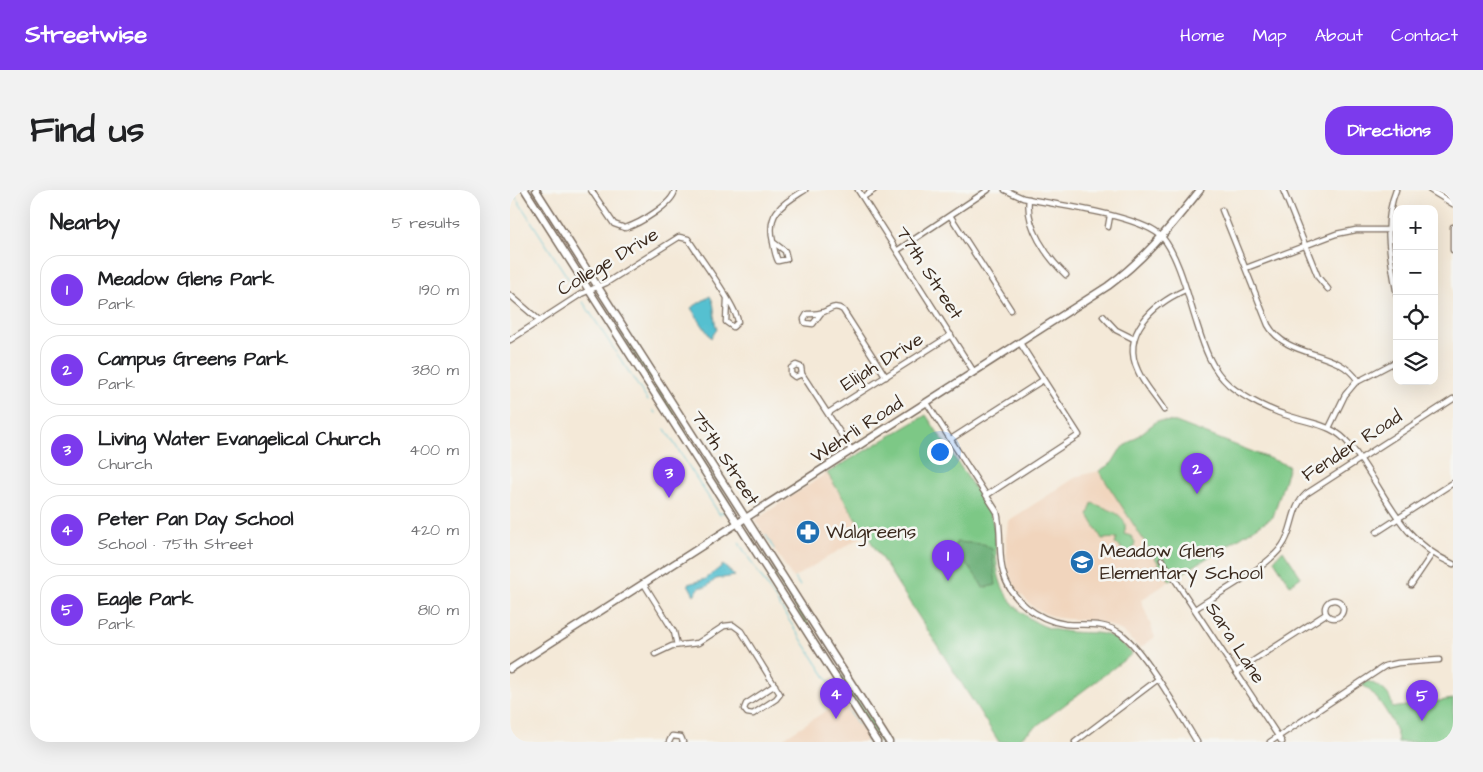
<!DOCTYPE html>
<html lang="en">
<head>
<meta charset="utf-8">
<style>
  body { margin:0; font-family:"Architects Daughter",sans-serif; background:#f2f2f2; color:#202124 }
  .controls { position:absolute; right:15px; top:15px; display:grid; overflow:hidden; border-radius:10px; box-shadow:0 5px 20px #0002 }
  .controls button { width:45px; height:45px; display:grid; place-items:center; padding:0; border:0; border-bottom:1px solid #e0e0e0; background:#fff; color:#202124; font:25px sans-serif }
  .you { position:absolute; left:429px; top:261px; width:18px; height:18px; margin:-12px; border:4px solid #fff; border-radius:50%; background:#1a73e8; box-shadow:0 0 0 8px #1a73e833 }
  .badge { display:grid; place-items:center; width:32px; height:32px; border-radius:50%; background:#7c3aed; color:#fff; font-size:16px; font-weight:700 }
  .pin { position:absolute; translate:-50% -41px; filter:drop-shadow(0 1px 2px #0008) }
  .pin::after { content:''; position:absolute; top:26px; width:18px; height:15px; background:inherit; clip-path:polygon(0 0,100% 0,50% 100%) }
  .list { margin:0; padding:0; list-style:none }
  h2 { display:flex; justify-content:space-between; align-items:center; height:65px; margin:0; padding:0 20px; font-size:21px }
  h2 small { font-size:16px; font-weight:400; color:#757577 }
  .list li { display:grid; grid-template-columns:32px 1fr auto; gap:15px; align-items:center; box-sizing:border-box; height:70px; margin:0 10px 10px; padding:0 10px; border:1px solid #e0e0e0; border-radius:20px }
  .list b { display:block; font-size:19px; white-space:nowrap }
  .list p { margin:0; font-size:16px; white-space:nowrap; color:#757577 }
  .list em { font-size:16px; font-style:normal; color:#757577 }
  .icon { flex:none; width:28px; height:28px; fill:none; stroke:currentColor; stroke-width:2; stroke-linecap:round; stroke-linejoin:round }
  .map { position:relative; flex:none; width:943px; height:552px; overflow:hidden; border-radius:20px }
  header { display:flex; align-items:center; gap:30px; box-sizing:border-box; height:70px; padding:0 25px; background:#7c3aed; color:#fff }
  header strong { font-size:24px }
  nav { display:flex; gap:28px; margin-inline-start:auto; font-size:18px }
  .intro { display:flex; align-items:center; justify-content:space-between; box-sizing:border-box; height:120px; padding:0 30px }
  h1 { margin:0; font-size:35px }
  .button { padding:12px 22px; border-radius:20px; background:#7c3aed; color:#fff; font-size:18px; font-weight:700 }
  main { display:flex; gap:30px; padding:0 30px }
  aside { flex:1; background:#fff; border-radius:20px; box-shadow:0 5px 20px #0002 }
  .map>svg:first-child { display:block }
  .built { fill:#f1d5bd }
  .green { fill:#7dc886; stroke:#5c7952 }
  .forest { fill:#66ac73; stroke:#506b48 }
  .water { fill:#55c0d0; stroke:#487577 }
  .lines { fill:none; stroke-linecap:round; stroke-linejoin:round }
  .stream { stroke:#55c0d0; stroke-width:1 }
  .street-casing { stroke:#7c6d5f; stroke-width:7 }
  .secondary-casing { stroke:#7c6d5f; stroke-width:9 }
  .street { stroke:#fff; stroke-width:4.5 }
  .secondary { stroke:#fff; stroke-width:6 }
  .labels { text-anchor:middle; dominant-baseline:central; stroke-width:5; stroke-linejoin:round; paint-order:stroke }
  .street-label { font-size:19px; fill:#3b2a1e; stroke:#f6f6f2 }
  .poi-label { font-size:19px; fill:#3b2a1e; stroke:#f6f6f2; text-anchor:start }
</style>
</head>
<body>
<header>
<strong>Streetwise</strong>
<nav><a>Home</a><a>Map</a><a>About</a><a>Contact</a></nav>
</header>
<div class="intro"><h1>Find us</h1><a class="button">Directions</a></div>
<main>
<aside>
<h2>Nearby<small>5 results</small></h2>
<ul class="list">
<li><span class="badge">1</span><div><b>Meadow Glens Park</b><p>Park</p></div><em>190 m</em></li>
<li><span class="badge">2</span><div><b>Campus Greens Park</b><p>Park</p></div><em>380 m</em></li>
<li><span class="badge">3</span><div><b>Living Water Evangelical Church</b><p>Church</p></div><em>400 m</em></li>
<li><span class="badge">4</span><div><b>Peter Pan Day School</b><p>School · 75th Street</p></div><em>420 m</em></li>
<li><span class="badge">5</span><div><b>Eagle Park</b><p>Park</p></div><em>810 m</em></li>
</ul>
</aside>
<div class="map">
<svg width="943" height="552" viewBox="0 0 943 552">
  <rect width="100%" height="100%" fill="#f6f6f2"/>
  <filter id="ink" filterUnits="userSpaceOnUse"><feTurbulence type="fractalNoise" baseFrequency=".02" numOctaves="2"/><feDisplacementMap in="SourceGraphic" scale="10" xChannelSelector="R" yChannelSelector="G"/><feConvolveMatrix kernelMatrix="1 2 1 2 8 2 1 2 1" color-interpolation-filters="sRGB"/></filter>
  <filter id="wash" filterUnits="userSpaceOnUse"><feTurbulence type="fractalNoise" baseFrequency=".0096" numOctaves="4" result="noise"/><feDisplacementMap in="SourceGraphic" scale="20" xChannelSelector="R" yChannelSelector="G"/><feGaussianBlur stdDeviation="1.12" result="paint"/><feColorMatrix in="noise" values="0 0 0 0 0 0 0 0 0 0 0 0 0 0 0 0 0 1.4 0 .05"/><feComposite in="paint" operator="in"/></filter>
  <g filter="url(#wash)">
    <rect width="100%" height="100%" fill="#f4e9d8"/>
    <g class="built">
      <path d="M 589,281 L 660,391 L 631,410 L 645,447 L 630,458 L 612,441 L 597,434 L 586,431 L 546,428 L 525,419 L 506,399 L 497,377 L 496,348 L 498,331 L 568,286 Z"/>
      <path d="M 317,283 L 356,344 L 283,388 L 245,330 Z"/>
      <path d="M 335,509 L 361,548 L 356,552 L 267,552 Z"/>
    </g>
    <g class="green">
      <path d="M 90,112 L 130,168 L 226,323 Z"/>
      <path d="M 416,225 C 430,246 444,267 458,288 C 465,300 475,311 480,324 C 493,358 476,385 506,417 C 519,430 535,439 553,441 C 584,446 598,435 622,464 L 505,552 L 489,552 L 317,283 Z"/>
      <path d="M 647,231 L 666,232 L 779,276 L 763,327 L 660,391 L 589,281 L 602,273 L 610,260 Z"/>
      <path d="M 582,313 C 594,318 622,324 614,344 L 621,346 L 625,352 L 623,361 L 615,365 L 612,363 L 611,357 L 605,354 L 607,348 L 592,349 L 578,325 Z"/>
      <path d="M 237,341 L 376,552 L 370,552 Z"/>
      <path d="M 773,360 L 791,387 L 780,395 L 764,370 Z"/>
      <path d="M 858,491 C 871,497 882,503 882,518 L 943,509 L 943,552 L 888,552 C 888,536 866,502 852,495 Z"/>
    </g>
    <path class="forest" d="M 446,352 L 474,354 L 482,359 L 486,395 L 473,398 C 466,383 453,372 445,358 Z"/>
    <g class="water">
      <path d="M 200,106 C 207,117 202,127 207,139 L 201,148 L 181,118 Z"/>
      <path d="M 213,375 L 225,386 L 206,389 L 196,397 L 190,397 L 184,405 L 178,394 L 196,389 Z"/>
    </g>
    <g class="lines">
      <g class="stream">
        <path d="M 1,0 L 63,96"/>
        <path d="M 73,112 L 138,211"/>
        <path d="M 143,220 L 145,223"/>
        <path d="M 155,239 L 210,325"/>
        <path d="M 210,323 L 216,322"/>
        <path d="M 256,345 L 264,359"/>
        <path d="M 229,353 L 332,512"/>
        <path d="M 285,388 L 290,396"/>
        <path d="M 338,520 L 352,540"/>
        <path d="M 356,549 L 358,552"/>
      </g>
    </g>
  </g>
  <g filter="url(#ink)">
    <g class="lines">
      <g class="street-casing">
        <g id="street">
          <path d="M 81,0 L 104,34 L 115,38 C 129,34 163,14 165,0"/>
          <path d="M 348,0 L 464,182"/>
          <path d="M 495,0 L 513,8 C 546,15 632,25 653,48 C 668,66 678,106 685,128 C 693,153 699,177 719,195 C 736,209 761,221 782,227 C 803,234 824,235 839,254 C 876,299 885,348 943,374"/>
          <path d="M 773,0 L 808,87 L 818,99"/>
          <path d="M 886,0 C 872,35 881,70 887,106"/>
          <path d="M 920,0 L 943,14"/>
          <path d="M 353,7 L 364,0"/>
          <path d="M 519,9 C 515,36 537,67 556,85"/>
          <path d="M 712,20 L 758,135 C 778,170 827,158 848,191"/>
          <path d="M 441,27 L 501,120"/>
          <path d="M 598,37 L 600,26"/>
          <path d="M 943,37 L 943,60"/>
          <path d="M 263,52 L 275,61 L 277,69 L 268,71 C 265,65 264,58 263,52 C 256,22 273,14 295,0"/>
          <path d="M 388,60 L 478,0"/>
          <path d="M 736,78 L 826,44 L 846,40 L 877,40"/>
          <path d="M 0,105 L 30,131"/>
          <path d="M 311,123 L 303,134 L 295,133 L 294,129 L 297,124 C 301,124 306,124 310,123 C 320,121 323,113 333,120 L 376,187"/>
          <path d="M 593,126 L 606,140 L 624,149"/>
          <path d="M 0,150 L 71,104 L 96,93 L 169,47 L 178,49 L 184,58 C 194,73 227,118 228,132 L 223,137 L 216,132 L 217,109"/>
          <path d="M 292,184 L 285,187 L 281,184 L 281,178 L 286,175 L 291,177 L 292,184 L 342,261"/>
          <path d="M 417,213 L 487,322 C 492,342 488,363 493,382 C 500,410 528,430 555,434 C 574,436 592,431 610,443 C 632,457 672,527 687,552"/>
          <path d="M 654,220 C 646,207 634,195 628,181 C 610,143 644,114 675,100"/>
          <path d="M 318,223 L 441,145"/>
          <path d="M 819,238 L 835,205 L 845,193 L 887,171"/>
          <path d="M 441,249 L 533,190"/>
          <path d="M 477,305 L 569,245 L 510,153"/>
          <path d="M 867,342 L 943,293"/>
          <path d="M 652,370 L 772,552"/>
          <path d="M 134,394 L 164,442 L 167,455"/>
          <path d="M 901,395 L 922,364"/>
          <circle cx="824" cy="419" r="9"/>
          <path d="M 685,419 C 708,403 757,378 772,356 C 784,340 780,319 796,304 L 943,209"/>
          <path d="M 145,464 L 162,456 L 188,453 L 214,436 L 223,435 L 231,441 L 270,504 L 266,509 L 243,524 L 237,523 L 234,519 L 236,514 L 265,495"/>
          <path d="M 726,482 L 816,424"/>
          <path d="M 159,552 L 162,546 L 171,547 L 173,552"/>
          <path d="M 565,552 L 647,490"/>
          <path d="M 760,552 L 875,476 L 888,473 L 929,470"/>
        </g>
      </g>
      <g class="secondary-casing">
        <g id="secondary">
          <path d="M 15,0 L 367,552"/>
          <path d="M 26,0 L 379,552"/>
          <path d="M 0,479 L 598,96 C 635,69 661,36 690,0"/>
        </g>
      </g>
      <use href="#street" class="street"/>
      <use href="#secondary" class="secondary"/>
    </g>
  </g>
  <defs>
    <g id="pharmacy-disc" transform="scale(1.25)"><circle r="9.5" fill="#1f6fb2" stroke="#f6f6f2"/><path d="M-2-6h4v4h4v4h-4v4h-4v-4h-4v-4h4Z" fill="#fff"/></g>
    <g id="school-disc" transform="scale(1.25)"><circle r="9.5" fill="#1f6fb2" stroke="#f6f6f2"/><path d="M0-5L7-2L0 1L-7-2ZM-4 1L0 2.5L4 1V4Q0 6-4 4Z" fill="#fff"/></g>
  </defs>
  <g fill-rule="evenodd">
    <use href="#pharmacy-disc" x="298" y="342"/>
    <use href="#school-disc" x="572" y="372"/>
  </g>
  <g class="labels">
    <g class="street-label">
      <text transform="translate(98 72) rotate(-31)">College Drive</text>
      <text transform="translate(419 83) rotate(57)">77th Street</text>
      <text transform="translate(372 172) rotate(-32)">Elijah Drive</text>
      <text transform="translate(347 240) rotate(-33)">Wehrli Road</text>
      <text transform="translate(842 256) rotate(-33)">Fender Road</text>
      <text transform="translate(215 268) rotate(57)">75th Street</text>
      <text transform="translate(725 453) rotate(57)">Sara Lane</text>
    </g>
    <g class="poi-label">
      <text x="316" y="342">Walgreens</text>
      <text x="590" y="361">Meadow Glens<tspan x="590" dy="22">Elementary School</tspan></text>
    </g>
  </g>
</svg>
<div class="controls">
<button>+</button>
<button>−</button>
<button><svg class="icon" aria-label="locate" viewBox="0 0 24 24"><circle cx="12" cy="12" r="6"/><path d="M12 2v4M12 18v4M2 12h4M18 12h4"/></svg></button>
<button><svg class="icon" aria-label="layers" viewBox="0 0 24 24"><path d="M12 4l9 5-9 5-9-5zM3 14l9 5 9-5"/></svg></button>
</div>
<div class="you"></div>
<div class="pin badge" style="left:438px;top:391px">1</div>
<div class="pin badge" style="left:687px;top:304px">2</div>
<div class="pin badge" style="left:159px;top:308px">3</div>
<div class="pin badge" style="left:326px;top:529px">4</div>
<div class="pin badge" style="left:912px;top:531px">5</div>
</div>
</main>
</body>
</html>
